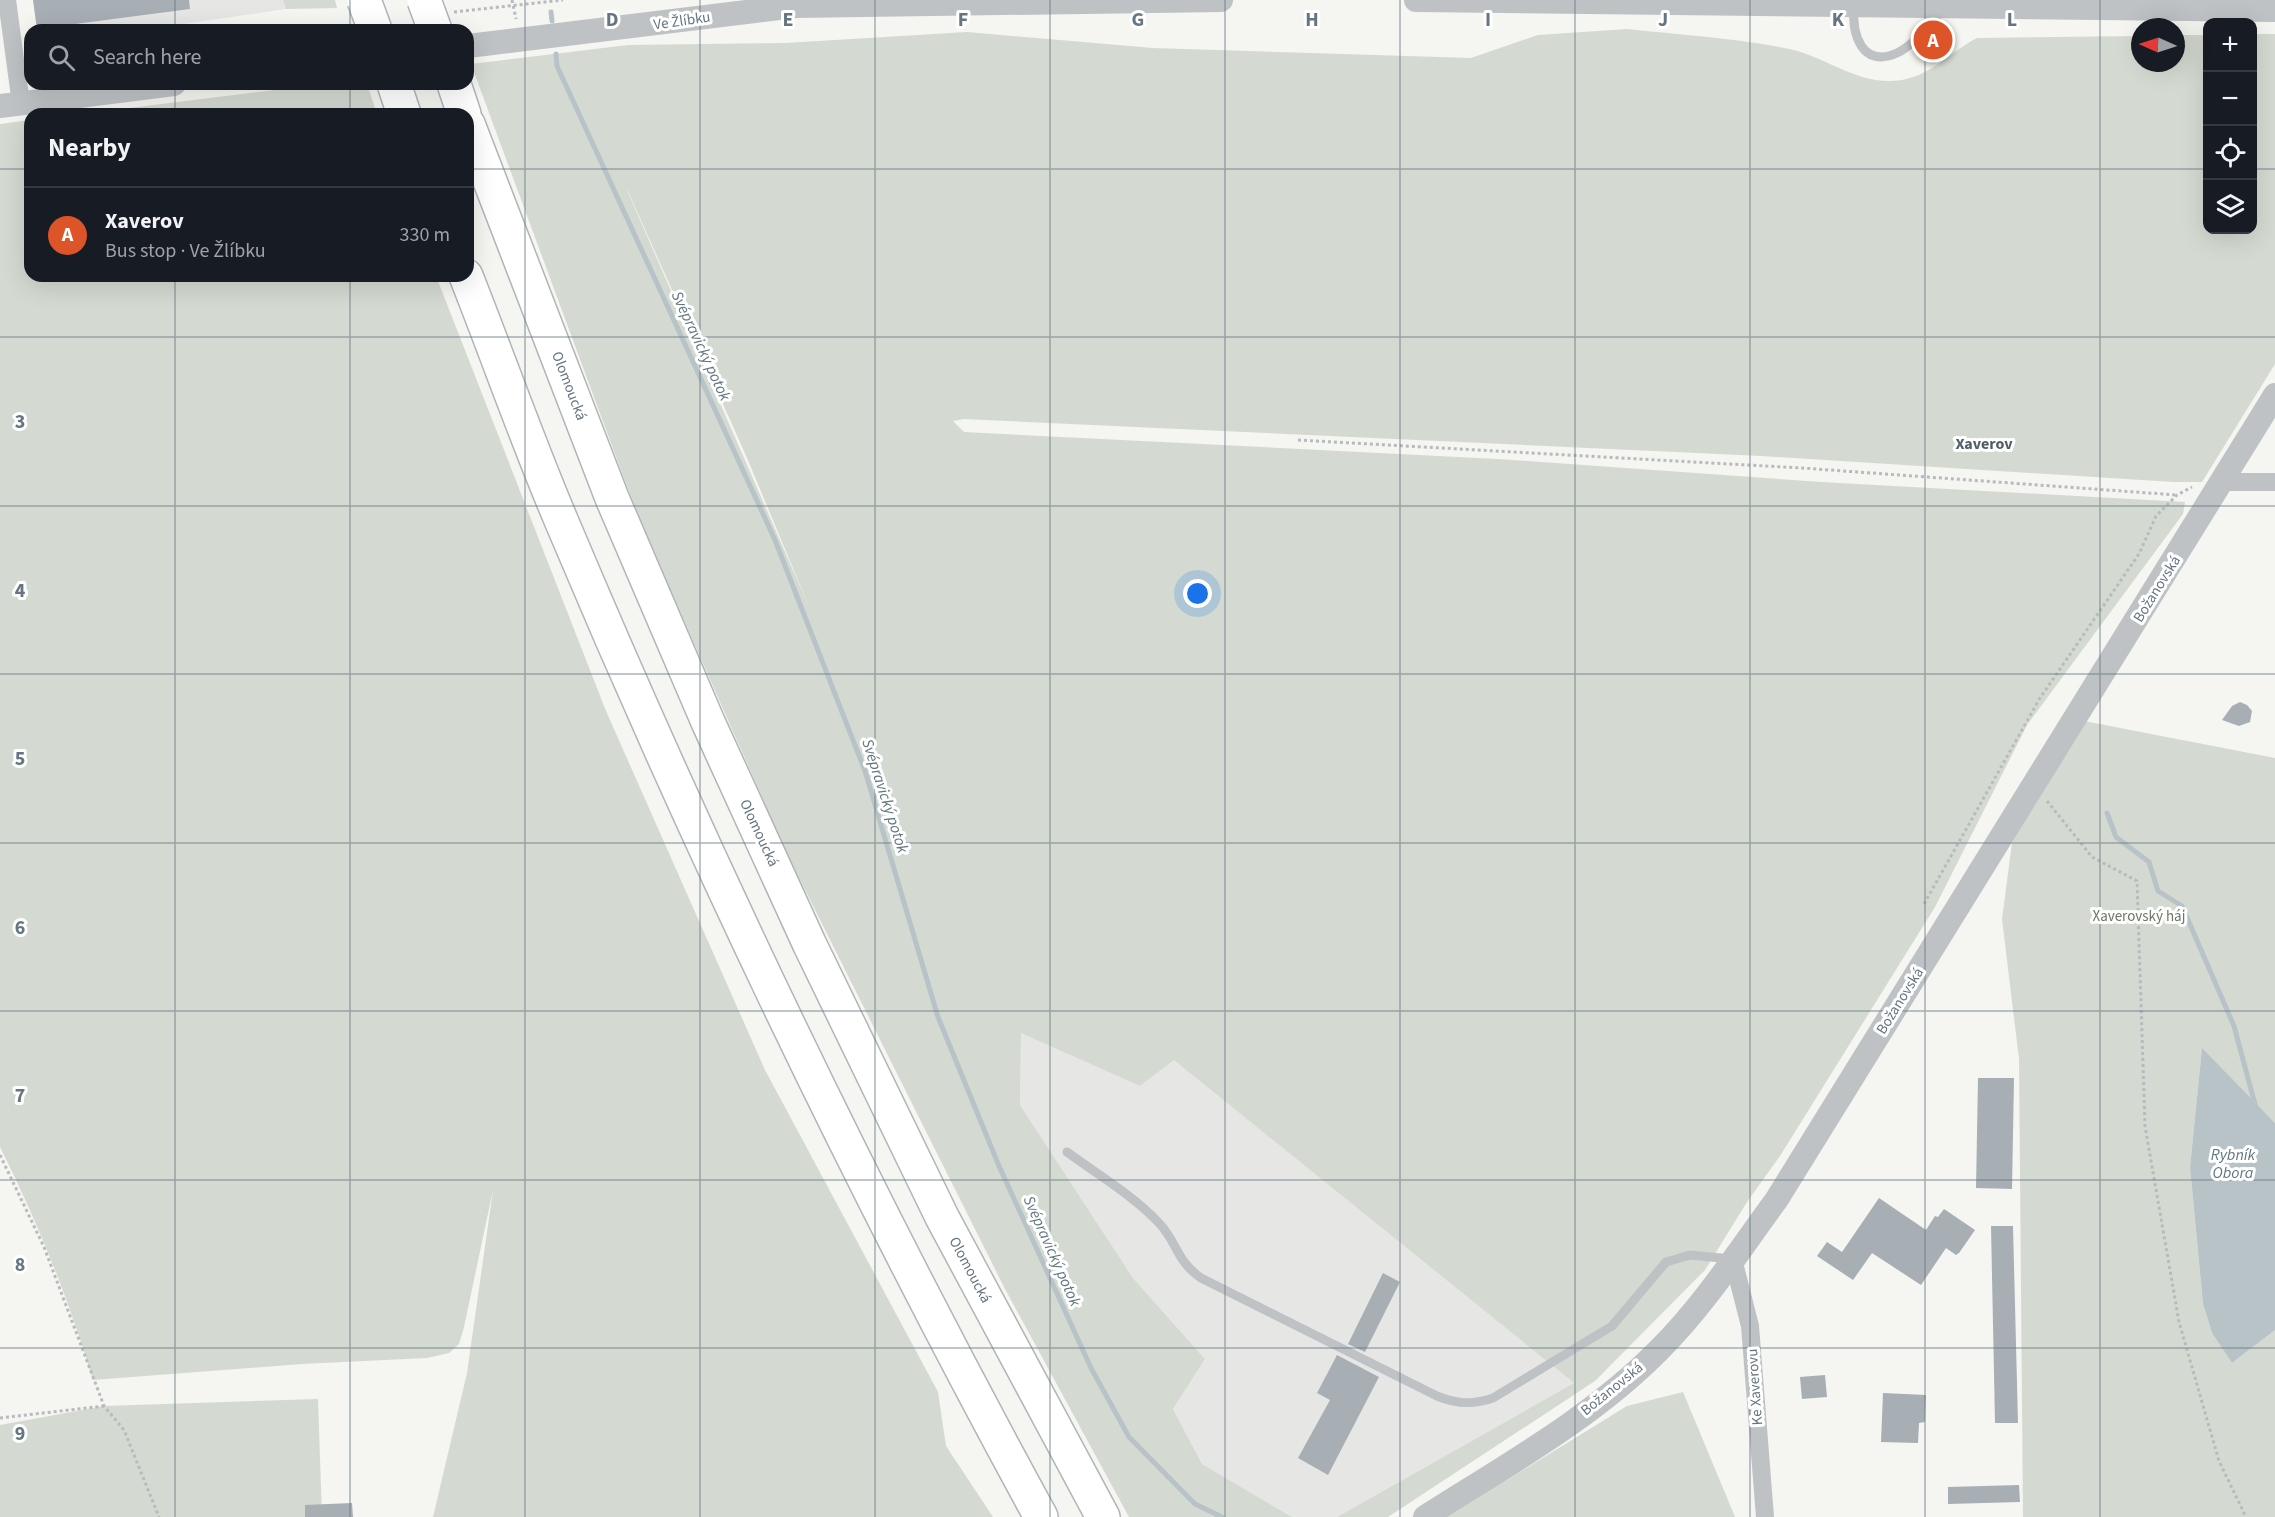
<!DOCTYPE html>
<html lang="en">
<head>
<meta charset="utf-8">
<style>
  body { margin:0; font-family:"Source Sans 3",sans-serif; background:#242831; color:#f1f3f6 }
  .controls { position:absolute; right:18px; top:18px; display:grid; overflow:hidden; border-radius:12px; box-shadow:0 6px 24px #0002 }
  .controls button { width:54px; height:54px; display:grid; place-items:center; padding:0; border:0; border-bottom:2px solid #363941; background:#171b24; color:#f1f3f6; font:30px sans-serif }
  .compass { position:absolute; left:2131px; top:18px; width:54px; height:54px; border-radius:50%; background:#171b24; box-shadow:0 6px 24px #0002; rotate:273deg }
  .you { position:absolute; left:1198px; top:594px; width:21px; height:21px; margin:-15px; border:4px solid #fff; border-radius:50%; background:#1a73e8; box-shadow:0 0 0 9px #1a73e833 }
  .badge { display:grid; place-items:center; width:39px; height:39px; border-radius:50%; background:#de5429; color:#fff; font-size:20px; font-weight:700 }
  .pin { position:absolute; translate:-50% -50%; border:3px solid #fff; box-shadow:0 2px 6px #0006 }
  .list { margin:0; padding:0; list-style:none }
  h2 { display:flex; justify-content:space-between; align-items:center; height:78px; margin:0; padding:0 24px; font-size:26px }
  h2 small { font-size:20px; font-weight:400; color:#9ea1a6 }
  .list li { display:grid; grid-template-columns:39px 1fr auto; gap:18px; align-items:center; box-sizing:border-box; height:96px; padding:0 24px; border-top:2px solid #363941 }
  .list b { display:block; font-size:22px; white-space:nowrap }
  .list p { margin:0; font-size:20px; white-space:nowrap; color:#9ea1a6 }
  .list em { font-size:20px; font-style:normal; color:#9ea1a6 }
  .icon { flex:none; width:33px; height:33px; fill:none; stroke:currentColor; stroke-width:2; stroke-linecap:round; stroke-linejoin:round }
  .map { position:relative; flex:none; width:2275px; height:1517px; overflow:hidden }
  .search { position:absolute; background:#171b24; box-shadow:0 6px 24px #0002; left:24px; top:24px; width:450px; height:66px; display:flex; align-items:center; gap:15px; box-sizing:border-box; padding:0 21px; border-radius:18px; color:#9ea1a6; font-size:22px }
  .panel { position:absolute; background:#171b24; box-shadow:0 6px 24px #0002; left:24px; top:108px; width:450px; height:174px; border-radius:18px }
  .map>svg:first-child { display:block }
  .built { fill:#e6e7e5 }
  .green { fill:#d4dad1; fill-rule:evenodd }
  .water { fill:#b8c3c8 }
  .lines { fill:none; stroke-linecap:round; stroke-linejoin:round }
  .stream { stroke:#b8c3c8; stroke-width:5 }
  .building { fill:#a7afb4 }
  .motorway-casing { stroke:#b1b5b8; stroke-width:36 }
  .path { stroke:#b8bbbd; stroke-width:3; stroke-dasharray:3 3; stroke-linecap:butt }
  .service { stroke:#bec2c5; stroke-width:9 }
  .minor { stroke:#bec2c5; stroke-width:18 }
  .tertiary { stroke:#bec2c5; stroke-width:24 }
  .motorway { stroke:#fff; stroke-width:33 }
  .motorway-bridge-casing { stroke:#b1b5b8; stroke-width:36; stroke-linecap:butt }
  .motorway-bridge { stroke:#fff; stroke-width:33 }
  .grid { fill:none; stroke:#657582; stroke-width:1.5; stroke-opacity:0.55 }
  .labels { text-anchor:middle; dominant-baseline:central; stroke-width:6; stroke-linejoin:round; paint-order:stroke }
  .street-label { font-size:15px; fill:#657582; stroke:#fff }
  .park-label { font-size:15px; fill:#687963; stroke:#fff }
  .water-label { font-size:16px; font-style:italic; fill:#60777f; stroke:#fff }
  .neighbourhood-label { font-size:16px; font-weight:bold; fill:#525e67; stroke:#fff }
  .grid-label { font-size:20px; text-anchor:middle; font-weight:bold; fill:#657582; stroke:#fff; stroke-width:6; stroke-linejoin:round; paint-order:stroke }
</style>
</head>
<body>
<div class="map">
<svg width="2275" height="1517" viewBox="0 0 2275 1517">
  <rect width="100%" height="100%" fill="#f5f5f1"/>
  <g class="built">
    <path d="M 33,0 L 283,0 L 286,9 L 142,30 L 37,30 Z"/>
    <path d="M 1021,1032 L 1140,1086 L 1174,1059 L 1574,1383 L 1337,1517 L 1292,1517 L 1202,1464 L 1173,1409 L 1205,1359 L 1133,1278 L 1020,1105 Z"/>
  </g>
  <g class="green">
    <path d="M 283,0 L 335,0 L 337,8 L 286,9 Z"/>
    <path d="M 1627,29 C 1681,35 1736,38 1790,49 C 1829,58 1860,87 1902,80 C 1931,75 1952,51 1977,38 L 2140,36 L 2140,63 L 2176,63 L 2176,35 L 2207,35 L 2208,230 L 2252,230 L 2253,34 L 2275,34 L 2275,364 L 2202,482 L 2173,482 L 1761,456 L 964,419 L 953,421 L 964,432 L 1498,459 L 1821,482 L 2185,502 L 2183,514 L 2027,725 L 1935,907 L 1780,1156 L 1747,1202 L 1705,1270 L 1595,1381 L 1388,1517 L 1337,1517 L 1574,1383 L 1174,1060 L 1140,1086 L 1021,1033 L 1020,1105 L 1133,1278 L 1205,1359 L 1173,1409 L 1202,1464 L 1292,1517 L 1129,1517 L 1005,1289 L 789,858 L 639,519 L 471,64 L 628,45 L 786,43 L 967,32 L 1153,48 L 1471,58 L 1538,35 ZM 627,189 L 747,458 L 810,609 L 627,190 Z"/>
    <path d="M 322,84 L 367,84 L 377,114 L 81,114 Z"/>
    <path d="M 30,120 L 30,276 L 436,276 L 606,711 L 765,1070 L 938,1392 L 946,1446 L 993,1517 L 433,1517 L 467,1373 L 493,1190 L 464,1327 L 459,1344 L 449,1353 L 427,1358 L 302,1364 L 93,1380 C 69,1299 38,1223 0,1147 L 0,124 Z"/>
    <path d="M 2084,721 L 2275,758 L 2275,1123 L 2202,1049 L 2190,1167 L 2203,1304 L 2212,1333 L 2232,1363 L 2275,1330 L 2275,1517 L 2023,1517 L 2019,1059 L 2002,919 L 2013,835 Z"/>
    <path d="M 1683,1392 L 1735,1517 L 1447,1517 L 1627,1406 Z"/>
    <path d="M 318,1399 L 322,1517 L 0,1517 L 0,1425 L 104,1406 Z"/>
  </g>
  <path class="water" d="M 2202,1048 L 2275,1123 L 2275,1330 L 2232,1363 L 2212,1333 L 2203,1304 L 2190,1167 Z"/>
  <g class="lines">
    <g class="stream">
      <path d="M 551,12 L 552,21"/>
      <path d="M 556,54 L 557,66 L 775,540 L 865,771 L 938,1017 L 999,1166 L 1091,1368 L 1129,1437 L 1195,1504 L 1222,1517"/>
      <path d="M 2107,813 L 2116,837 L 2149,862 L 2158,891 L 2182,906 L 2234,1026 L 2256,1108"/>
    </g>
  </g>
  <g class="building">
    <path d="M 33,0 L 189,0 L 190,9 L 37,29 Z"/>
    <path d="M 2240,702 L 2247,705 L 2252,711 L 2250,722 L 2239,726 L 2222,720 L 2232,706 Z"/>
    <path d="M 1978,1078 L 2014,1078 L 2012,1189 L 1976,1188 Z"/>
    <path d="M 1879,1198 L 1926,1230 L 1935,1216 L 1938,1217 L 1944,1209 L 1975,1230 L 1959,1253 L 1956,1255 L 1946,1248 L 1921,1285 L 1872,1253 L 1853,1280 L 1817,1256 L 1827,1242 L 1842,1252 Z"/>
    <path d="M 1991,1226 L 2013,1226 L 2018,1423 L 1995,1423 Z"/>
    <path d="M 1383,1273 L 1400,1282 L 1365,1352 L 1348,1344 Z"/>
    <path d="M 1337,1355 L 1379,1377 L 1328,1475 L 1298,1458 L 1330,1400 L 1317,1393 Z"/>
    <path d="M 1825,1375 L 1827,1397 L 1802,1399 L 1800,1377 Z"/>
    <path d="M 1883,1393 L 1926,1395 L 1925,1422 L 1919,1423 L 1918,1443 L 1881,1442 Z"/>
    <path d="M 2019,1485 L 2020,1502 L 1948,1504 L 1948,1487 Z"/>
    <path d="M 352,1503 L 353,1517 L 305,1517 L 305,1505 Z"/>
  </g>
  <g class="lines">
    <g class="motorway-casing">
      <g id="motorway">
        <path d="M 394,84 L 404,114"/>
        <path d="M 454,84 L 464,114"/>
        <path d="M 468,124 L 612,498 L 708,722 L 809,943 L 942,1217 L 1103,1517"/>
        <path d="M 466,276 C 498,357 527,440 561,520 C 704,860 864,1193 1041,1517"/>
      </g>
    </g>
    <g class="path">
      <path d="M 512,0 L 516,19"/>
      <path d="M 454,12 L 563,0"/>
      <path d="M 314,30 L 346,26"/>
      <path d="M 1298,440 L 1802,468 L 2177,495"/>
      <path d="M 2047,801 L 2092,857 L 2137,881 L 2145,1126 L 2179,1322 L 2219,1461 L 2246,1517"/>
      <path d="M 1924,904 L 2040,698 L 2139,554 L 2156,516 L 2177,495 L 2192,487"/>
      <path d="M 0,1155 L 44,1247 L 104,1406 L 124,1430 L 159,1517"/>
      <path d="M 0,1418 L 104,1406"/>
    </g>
    <g class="service">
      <path d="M 1854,7 C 1852,33 1861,69 1897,53 C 1914,45 1929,24 1942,11"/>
      <path d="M 1067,1152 C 1097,1174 1134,1196 1159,1223 C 1177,1242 1177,1262 1201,1278 L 1437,1396 C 1456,1404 1473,1405 1493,1398 L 1612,1326 L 1666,1262 L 1690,1255 L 1731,1259"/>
    </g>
    <g class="minor">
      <path d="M 7,0 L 21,104"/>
      <path d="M 2223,482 L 2275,482"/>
      <path d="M 1733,1259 L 1750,1326 L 1765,1517"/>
    </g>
    <g class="tertiary">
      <path d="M 1416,0 L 2275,10"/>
      <path d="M 468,46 L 795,6 L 1221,0"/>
      <path d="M 0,106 L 174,84"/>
      <path d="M 1425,1517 C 1505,1466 1592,1418 1659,1350 C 1704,1305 1739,1251 1777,1199 L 2275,395"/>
    </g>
    <use href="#motorway" class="motorway"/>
    <g class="motorway-bridge-casing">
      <g id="motorway-bridge">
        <path d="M 364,0 L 375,30"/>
        <path d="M 424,0 L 435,30"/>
      </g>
    </g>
    <use href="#motorway-bridge" class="motorway-bridge"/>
  </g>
  <path class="grid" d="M 175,0 L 175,30M 350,0 L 350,30M 525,0 L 525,1517M 700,0 L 700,1517M 875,0 L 875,1517M 1050,0 L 1050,1517M 1225,0 L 1225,1517M 1400,0 L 1400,1517M 1575,0 L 1575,1517M 1750,0 L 1750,1517M 1925,0 L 1925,1517M 2100,0 L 2100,1517M 175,84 L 175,114M 350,84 L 350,114M 0,169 L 30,169M 468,169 L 2208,169M 2252,169 L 2275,169M 175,276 L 175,1517M 350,276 L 350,1517M 0,337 L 2275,337M 0,506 L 2275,506M 0,674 L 2275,674M 0,843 L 2275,843M 0,1011 L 2275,1011M 0,1180 L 2275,1180M 0,1348 L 2275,1348"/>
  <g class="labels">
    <g class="street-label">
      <text transform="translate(682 21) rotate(-8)">Ve Žlíbku</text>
      <text transform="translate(569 386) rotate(69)">Olomoucká</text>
      <text transform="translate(2157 589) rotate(-58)">Božanovská</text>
      <text transform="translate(759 833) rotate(65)">Olomoucká</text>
      <text transform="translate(1900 1001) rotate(-58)">Božanovská</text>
      <text transform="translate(970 1270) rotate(62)">Olomoucká</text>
      <text transform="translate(1755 1387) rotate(-94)">Ke Xaverovu</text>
      <text transform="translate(1612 1389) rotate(-39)">Božanovská</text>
    </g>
    <g class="park-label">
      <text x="2139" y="916">Xaverovský háj</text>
    </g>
    <g class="water-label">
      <text transform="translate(701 346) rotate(65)">Svépravický potok</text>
      <text transform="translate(885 796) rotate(72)">Svépravický potok</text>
      <text x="2233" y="1155">Rybník<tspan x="2233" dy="18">Obora</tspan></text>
      <text transform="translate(1052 1251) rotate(66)">Svépravický potok</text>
    </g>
    <g class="neighbourhood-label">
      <text x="1984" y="444">Xaverov</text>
    </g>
  </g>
  <g class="grid-label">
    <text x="612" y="26">D</text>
    <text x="788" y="26">E</text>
    <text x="963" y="26">F</text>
    <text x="1138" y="26">G</text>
    <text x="1312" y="26">H</text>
    <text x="1488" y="26">I</text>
    <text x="1663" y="26">J</text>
    <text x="1838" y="26">K</text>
    <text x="2012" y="26">L</text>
    <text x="20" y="428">3</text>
    <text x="20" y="597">4</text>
    <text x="20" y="765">5</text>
    <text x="20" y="934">6</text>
    <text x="20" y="1102">7</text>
    <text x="20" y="1271">8</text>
    <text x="20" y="1440">9</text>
  </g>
</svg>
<div class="controls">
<button>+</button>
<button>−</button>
<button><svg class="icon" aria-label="locate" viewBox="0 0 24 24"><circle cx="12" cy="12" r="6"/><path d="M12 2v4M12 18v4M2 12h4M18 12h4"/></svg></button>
<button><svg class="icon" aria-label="layers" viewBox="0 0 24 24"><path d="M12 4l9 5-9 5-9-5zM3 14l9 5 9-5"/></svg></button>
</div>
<svg class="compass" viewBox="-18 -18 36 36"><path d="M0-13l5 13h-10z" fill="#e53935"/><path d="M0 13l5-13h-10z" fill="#9ea1a6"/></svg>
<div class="you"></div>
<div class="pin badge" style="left:1933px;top:40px">A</div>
<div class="search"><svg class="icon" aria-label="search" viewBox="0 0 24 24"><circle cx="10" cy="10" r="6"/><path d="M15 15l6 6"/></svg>Search here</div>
<section class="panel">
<h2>Nearby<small></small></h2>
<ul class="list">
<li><span class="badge">A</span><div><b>Xaverov</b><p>Bus stop · Ve Žlíbku</p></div><em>330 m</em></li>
</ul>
</section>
</div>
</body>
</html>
